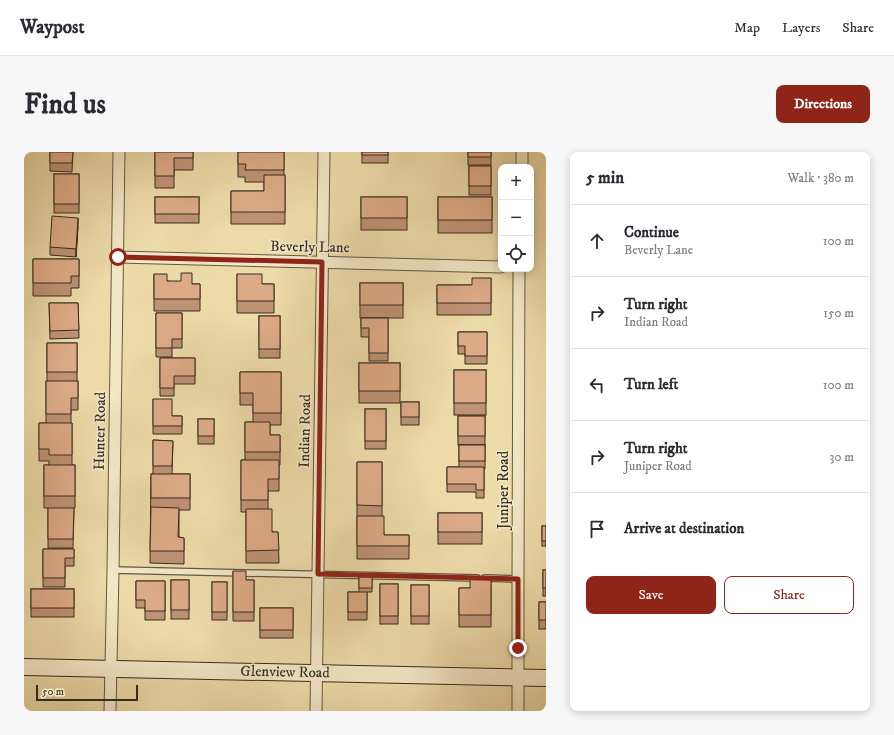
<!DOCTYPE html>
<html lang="en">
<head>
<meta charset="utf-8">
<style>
  body { margin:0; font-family:"IM FELL DW Pica",serif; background:#f7f7f7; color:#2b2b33 }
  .controls { position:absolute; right:12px; top:12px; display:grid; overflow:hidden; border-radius:8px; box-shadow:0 2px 10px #0003 }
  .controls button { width:36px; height:36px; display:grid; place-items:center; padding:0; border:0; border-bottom:1px solid #e1e1e2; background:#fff; color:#2b2b33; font:20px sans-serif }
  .scale { position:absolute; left:12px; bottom:10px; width:102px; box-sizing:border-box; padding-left:4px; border:2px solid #362c20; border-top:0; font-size:11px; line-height:14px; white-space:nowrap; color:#362c20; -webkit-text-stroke:3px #f3e7c6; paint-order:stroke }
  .stop { position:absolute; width:12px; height:12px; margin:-9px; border:3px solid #8f2418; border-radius:50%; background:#fff }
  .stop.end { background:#8f2418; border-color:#fff; box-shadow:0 1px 4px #0008 }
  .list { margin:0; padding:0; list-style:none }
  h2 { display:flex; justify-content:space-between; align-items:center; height:52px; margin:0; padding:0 16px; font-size:17px }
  h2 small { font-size:13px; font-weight:400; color:#7c7c81 }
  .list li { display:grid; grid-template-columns:26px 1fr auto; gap:12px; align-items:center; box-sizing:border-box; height:72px; padding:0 16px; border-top:1px solid #e1e1e2 }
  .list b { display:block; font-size:15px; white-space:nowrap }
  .list p { margin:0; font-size:13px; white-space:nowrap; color:#7c7c81 }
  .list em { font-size:13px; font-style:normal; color:#7c7c81 }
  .actions { display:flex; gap:8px; padding:12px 16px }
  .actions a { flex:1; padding:9px 0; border:1px solid #8f2418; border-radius:8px; text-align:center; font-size:14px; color:#8f2418 }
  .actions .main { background:#8f2418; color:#fff }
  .icon { flex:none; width:22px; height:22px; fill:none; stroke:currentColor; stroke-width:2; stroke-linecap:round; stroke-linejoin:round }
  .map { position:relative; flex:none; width:522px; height:559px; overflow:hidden; border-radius:8px }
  header { display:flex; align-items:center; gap:24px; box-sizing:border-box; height:56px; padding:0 20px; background:#fff; border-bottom:1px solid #e1e1e2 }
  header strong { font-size:19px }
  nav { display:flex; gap:22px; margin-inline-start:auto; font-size:14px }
  .intro { display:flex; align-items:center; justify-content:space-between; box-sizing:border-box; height:96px; padding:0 24px }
  h1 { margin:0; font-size:28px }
  .button { padding:10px 18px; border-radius:8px; background:#8f2418; color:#fff; font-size:14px; font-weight:700 }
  main { display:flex; gap:24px; padding:0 24px }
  aside { flex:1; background:#fff; border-radius:8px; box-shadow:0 2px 10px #0003 }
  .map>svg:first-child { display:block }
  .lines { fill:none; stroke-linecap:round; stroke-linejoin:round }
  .lane-casing { stroke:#645842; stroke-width:8 }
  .street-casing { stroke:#645842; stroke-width:13 }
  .secondary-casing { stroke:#362c20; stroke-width:18 }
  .lane { stroke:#f3e7c6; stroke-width:5.5 }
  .street { stroke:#f3e7c6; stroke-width:11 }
  .secondary { stroke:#f3e7c6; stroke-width:16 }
  .wall { fill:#be9274; stroke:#362c20 }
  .shaded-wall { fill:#9b775e; stroke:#362c20 }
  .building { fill:#ddaa87; stroke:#362c20 }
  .route { stroke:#8f2418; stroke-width:5 }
  .labels { text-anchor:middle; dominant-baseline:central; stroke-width:3; stroke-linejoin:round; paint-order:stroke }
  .street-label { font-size:15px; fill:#362c20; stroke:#f3e7c6 }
</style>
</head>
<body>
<header>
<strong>Waypost</strong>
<nav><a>Map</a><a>Layers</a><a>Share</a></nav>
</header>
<div class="intro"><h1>Find us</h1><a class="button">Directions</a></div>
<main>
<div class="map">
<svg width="522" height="559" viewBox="0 0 522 559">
  <rect width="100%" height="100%" fill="#ecdaa8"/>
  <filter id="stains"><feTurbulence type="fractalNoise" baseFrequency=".005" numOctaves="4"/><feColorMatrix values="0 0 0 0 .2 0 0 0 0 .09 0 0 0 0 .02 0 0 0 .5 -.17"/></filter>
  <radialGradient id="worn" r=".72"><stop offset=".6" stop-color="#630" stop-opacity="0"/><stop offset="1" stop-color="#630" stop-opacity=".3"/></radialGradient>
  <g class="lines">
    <g class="lane-casing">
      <g id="lane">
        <path d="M 89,418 L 453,426"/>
        <path d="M 461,426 L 494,427"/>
      </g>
    </g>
    <g class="street-casing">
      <g id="street">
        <path d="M 498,15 L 498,0"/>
        <path d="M 94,105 L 477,115"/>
        <path d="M 86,559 L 89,418 L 95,0"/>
        <path d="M 292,559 L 300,0"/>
        <path d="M 494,559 L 494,427 L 495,117"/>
      </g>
    </g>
    <g class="secondary-casing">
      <path id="secondary" d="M 0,515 L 522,526"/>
    </g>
    <use href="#lane" class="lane"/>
    <use href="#street" class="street"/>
    <use href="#secondary" class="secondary"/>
  </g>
  <g class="wall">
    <path d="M 26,0 L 49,0 L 48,20 L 26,19 Z"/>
    <path d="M 131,0 L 169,0 L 169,18 L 150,18 L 150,36 L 131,36 Z"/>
    <path d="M 214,0 L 260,0 L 260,23 L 261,23 L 261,72 L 207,72 L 207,39 L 240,39 L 240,30 L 221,30 L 221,25 L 214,25 Z"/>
    <rect x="338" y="0" width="26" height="11"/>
    <rect x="444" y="0" width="23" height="13"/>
    <rect x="445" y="14" width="22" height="29"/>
    <rect x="30" y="22" width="25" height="39"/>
    <rect x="131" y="45" width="44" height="26"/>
    <rect x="337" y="45" width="46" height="33"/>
    <rect x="414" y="45" width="54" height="36"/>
    <path d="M 54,74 L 52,105 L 26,103 L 26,95 Z"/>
    <path d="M 9,107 L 55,107 L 55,136 L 47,136 L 47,144 L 9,144 Z"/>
    <path d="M 130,122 L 143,129 L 168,132 L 176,132 L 176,159 L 130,159 Z"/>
    <path d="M 213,122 L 238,132 L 250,132 L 250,161 L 213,161 Z"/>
    <path d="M 467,126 L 467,163 L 413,163 L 413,133 L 448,133 Z"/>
    <rect x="336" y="131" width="43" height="35"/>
    <path d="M 25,151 L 54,151 L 55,186 L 26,187 Z"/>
    <path d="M 132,161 L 158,161 L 158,196 L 148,196 L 148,205 L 132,205 Z"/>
    <rect x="235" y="164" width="21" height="42"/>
    <path d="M 337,166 L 364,166 L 364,209 L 345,209 L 345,185 L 337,185 Z"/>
    <path d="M 434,180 L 463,180 L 463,212 L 441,212 L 441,202 L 434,202 Z"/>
    <path d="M 23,191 L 53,191 L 53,229 L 54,229 L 54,258 L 47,258 L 47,271 L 48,271 L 48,313 L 51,313 L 51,356 L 50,356 L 49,396 L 24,396 L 24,356 L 20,356 L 20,313 L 25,313 L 25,309 L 15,309 L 15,271 L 22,271 L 22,229 L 23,229 Z"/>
    <path d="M 136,206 L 171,206 L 171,232 L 150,232 L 150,244 L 136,244 Z"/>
    <rect x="335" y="211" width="41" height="40"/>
    <rect x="430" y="218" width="32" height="45"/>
    <path d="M 216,220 L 257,220 L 257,273 L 246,273 L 246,283 L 256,283 L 256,313 L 255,313 L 255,339 L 244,339 L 244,357 L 248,380 L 254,380 L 255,411 L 222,411 L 222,360 L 217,360 L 217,308 L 221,308 L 221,270 L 229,270 L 229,253 L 216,253 Z"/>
    <path d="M 129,247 L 148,264 L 158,264 L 158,282 L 129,282 Z"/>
    <rect x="377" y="250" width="18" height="23"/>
    <rect x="341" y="257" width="21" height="40"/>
    <rect x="434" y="264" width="27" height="29"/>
    <rect x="174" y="267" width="16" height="25"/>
    <path d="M 129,288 L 149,289 L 148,322 L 166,322 L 166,358 L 155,358 L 155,385 L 160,386 L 160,412 L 126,411 L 127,322 L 129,322 Z"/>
    <path d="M 435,293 L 461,293 L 461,317 L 460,317 L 460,346 L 452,346 L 452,340 L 423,340 L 423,315 L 435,315 Z"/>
    <path d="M 333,310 L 358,310 L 358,364 L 360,383 L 385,383 L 385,407 L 333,407 Z"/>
    <rect x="414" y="361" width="44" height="31"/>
    <rect x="518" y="374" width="4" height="20"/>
    <path d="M 19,397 L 50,397 L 50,414 L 41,414 L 41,435 L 19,435 Z"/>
    <rect x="519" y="418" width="3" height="26"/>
    <path d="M 209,419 L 222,428 L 230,428 L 230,469 L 209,469 Z"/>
    <path d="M 335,425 L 348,425 L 348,440 L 343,440 L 343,468 L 324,468 L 324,440 L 335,440 Z"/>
    <path d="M 467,426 L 467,475 L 435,475 L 435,436 L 446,436 Z"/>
    <rect x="147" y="428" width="18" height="39"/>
    <path d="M 112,429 L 141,429 L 141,468 L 121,468 L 121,456 L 112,456 Z"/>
    <rect x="188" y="430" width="15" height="38"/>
    <rect x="356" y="432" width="18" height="40"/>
    <rect x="387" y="433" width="18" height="39"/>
    <rect x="7" y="437" width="43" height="28"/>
    <rect x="515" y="450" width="7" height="27"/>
    <rect x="236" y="456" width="33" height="30"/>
  </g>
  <path class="shaded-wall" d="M 54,66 L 54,74 L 52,105 L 52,97 Z"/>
  <g class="building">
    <path d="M 26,0 L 49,0 L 48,11 L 26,11 Z"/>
    <path d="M 131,0 L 169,0 L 169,6 L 150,6 L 150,24 L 131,24 Z"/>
    <path d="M 214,0 L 260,0 L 260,18 L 221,18 L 222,12 L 214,12 Z"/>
    <rect x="338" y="0" width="26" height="3"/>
    <rect x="444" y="0" width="23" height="5"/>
    <rect x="445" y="14" width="22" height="20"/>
    <rect x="30" y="22" width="25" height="30"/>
    <path d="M 240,23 L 261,23 L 261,60 L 207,60 L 207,39 L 240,39 Z"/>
    <rect x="131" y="45" width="44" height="17"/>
    <rect x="337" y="45" width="46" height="21"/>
    <rect x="414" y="45" width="54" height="23"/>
    <path d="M 28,64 L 54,66 L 52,97 L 26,95 Z"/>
    <path d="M 9,107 L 55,107 L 55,124 L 47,124 L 47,131 L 9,131 Z"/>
    <path d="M 157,121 L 168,121 L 168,132 L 176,132 L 176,147 L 130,147 L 130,122 L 143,122 L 143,129 L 157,129 Z"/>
    <path d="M 213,122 L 238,122 L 238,132 L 250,132 L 250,149 L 213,149 Z"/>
    <path d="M 448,126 L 467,126 L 467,151 L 413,151 L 413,133 L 448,133 Z"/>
    <rect x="336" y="131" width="43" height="22"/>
    <path d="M 25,151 L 54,151 L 55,178 L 26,179 Z"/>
    <path d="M 132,161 L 158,161 L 158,187 L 148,187 L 148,196 L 132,196 Z"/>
    <rect x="235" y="164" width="21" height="33"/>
    <path d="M 337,166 L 364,166 L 364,201 L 345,201 L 345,176 L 337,176 Z"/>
    <path d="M 434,180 L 463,180 L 463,204 L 441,204 L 441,194 L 434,194 Z"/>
    <rect x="23" y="191" width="30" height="29"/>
    <path d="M 136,206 L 171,206 L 171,224 L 150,224 L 150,236 L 136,236 Z"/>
    <rect x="335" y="211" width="41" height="28"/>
    <rect x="430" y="218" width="32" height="33"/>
    <path d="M 216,220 L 257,220 L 257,261 L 229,261 L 229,241 L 216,241 Z"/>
    <path d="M 22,229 L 54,229 L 54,246 L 47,246 L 47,262 L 22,262 Z"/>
    <path d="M 129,247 L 148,247 L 148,264 L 158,264 L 158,274 L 129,274 Z"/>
    <rect x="377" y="250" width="18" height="15"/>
    <rect x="341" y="257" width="21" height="32"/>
    <rect x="434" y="264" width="27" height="20"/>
    <rect x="174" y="267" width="16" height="17"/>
    <path d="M 221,270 L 246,270 L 246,283 L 256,283 L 256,300 L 221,300 Z"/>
    <path d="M 15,271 L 48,271 L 48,303 L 25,303 L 25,297 L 15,297 Z"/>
    <path d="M 129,288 L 149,289 L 148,314 L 129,314 Z"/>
    <rect x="435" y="293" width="26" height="16"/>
    <path d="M 217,308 L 255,308 L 255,327 L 244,327 L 244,348 L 217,348 Z"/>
    <path d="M 333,310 L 358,310 L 358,354 L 333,353 Z"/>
    <rect x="20" y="313" width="31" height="31"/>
    <path d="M 423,315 L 460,315 L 460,338 L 452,338 L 452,332 L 423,332 Z"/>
    <rect x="127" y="322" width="39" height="24"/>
    <path d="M 127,355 L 155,356 L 154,385 L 160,386 L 160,399 L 126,399 Z"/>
    <path d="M 24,356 L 50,356 L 49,387 L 24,387 Z"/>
    <path d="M 222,357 L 248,357 L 248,380 L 254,380 L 255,398 L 222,399 Z"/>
    <rect x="414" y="361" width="44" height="19"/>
    <path d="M 333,364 L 360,364 L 360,383 L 385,383 L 385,394 L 333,394 Z"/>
    <rect x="518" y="374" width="4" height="15"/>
    <path d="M 19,397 L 50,397 L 50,406 L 41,406 L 41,426 L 19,426 Z"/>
    <rect x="519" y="418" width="3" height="18"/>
    <path d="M 209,419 L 222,419 L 222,428 L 230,428 L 230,460 L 209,460 Z"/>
    <rect x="335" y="425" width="13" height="11"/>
    <path d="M 446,426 L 467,426 L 467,463 L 435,463 L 435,436 L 446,436 Z"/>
    <rect x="147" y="428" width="18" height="30"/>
    <path d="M 112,429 L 141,429 L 141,459 L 121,459 L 121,448 L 112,448 Z"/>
    <rect x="188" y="430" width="15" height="30"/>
    <rect x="356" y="432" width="18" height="32"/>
    <rect x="387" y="433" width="18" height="31"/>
    <rect x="7" y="437" width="43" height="19"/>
    <rect x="324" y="440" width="19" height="20"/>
    <rect x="515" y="450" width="7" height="18"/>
    <rect x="236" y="456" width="33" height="22"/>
  </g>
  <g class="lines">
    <path class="route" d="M 94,105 L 298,110 L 294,422 L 494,427 L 494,496"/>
  </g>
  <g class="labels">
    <g class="street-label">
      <text transform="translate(286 95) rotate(1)">Beverly Lane</text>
      <text transform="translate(76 279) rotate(-89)">Hunter Road</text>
      <text transform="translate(281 279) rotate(-89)">Indian Road</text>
      <text transform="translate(479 338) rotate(-90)">Juniper Road</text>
      <text transform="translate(261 520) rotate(1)">Glenview Road</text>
    </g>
  </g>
  <rect width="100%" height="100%" filter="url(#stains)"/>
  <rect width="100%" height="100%" fill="url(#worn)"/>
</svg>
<div class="controls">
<button>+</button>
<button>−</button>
<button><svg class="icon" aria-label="locate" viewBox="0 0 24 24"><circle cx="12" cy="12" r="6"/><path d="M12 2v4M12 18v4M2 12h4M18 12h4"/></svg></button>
</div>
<div class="scale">50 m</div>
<div class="stop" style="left:94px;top:105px"></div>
<div class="stop end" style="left:494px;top:496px"></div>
</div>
<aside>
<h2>5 min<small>Walk · 380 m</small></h2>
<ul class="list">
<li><svg class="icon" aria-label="ahead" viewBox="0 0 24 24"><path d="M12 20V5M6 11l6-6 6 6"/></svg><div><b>Continue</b><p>Beverly Lane</p></div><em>100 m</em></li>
<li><svg class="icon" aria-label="right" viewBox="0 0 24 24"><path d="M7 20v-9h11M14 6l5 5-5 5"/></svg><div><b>Turn right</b><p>Indian Road</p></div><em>150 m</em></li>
<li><svg class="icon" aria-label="left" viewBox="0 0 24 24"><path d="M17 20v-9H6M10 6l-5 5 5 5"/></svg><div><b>Turn left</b></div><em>100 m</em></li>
<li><svg class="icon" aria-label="right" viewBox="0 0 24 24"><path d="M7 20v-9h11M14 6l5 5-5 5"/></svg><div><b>Turn right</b><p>Juniper Road</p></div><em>30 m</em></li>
<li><svg class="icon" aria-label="arrive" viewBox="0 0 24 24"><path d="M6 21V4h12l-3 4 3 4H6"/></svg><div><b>Arrive at destination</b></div></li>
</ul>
<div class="actions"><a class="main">Save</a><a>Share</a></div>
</aside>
</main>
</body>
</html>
